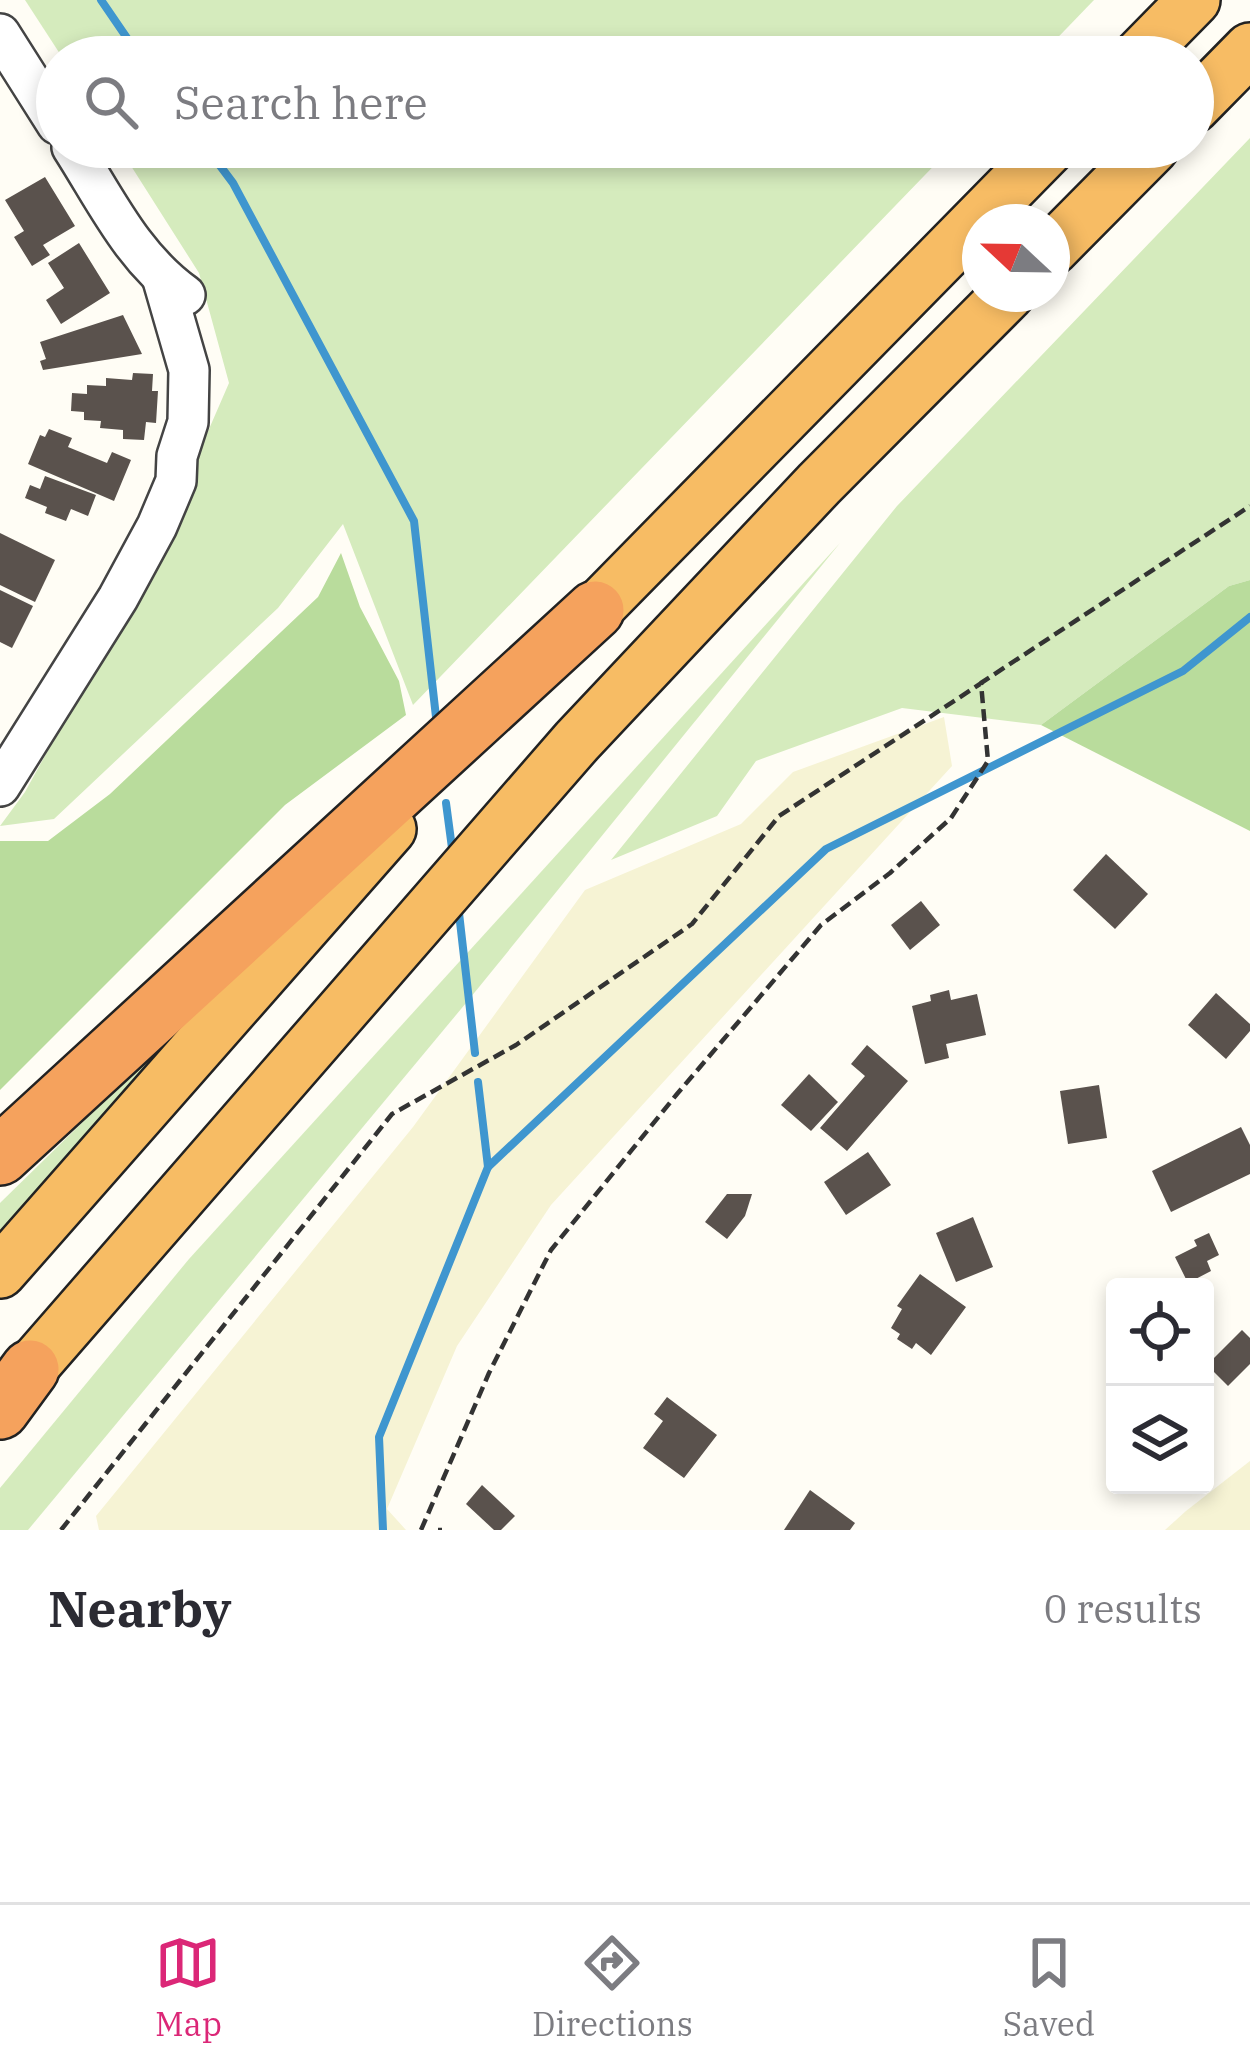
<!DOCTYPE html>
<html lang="en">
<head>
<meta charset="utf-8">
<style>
  body { margin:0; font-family:"IBM Plex Serif",serif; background:#f2f2f3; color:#2b2b33 }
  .controls { position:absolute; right:36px; bottom:36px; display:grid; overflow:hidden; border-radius:12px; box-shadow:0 6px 18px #0003 }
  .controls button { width:108px; height:108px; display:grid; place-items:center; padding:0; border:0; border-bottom:3px solid #e1e1e2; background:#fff; color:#2b2b33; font:60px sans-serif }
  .compass { position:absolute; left:962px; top:204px; width:108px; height:108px; border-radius:50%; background:#fff; box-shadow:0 6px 18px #0003; rotate:292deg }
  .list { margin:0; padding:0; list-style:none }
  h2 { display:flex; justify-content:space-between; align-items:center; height:156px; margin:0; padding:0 48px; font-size:51px }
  h2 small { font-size:39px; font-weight:400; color:#7c7c81 }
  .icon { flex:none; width:66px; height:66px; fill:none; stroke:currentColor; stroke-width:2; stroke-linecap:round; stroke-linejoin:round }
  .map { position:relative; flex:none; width:1250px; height:1530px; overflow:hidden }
  .search { position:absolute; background:#fff; box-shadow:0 6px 18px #0003; left:36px; right:36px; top:36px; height:132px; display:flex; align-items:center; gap:30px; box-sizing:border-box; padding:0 42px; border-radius:66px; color:#7c7c81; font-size:45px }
  .sheet { height:372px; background:#fff }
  nav { display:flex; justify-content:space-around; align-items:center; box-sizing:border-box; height:168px; border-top:3px solid #e1e1e2; background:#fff; font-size:33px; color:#7c7c81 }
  nav a { display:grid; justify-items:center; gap:6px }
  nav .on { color:#db2777 }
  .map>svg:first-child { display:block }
  .farmland { fill:#f6f3d4 }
  .green { fill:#d5ebbd }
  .forest { fill:#b9dc9c }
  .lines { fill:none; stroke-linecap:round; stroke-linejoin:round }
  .stream { stroke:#3f96cf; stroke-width:8 }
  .building { fill:#5a524d }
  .tertiary-casing { stroke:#444; stroke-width:44 }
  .trunk-casing { stroke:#222; stroke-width:56 }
  .motorway-casing { stroke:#222; stroke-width:62 }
  .path { stroke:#333; stroke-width:4.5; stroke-dasharray:12 6; stroke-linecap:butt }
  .tertiary { stroke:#fff; stroke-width:39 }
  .trunk { stroke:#f7bc64; stroke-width:51 }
  .motorway { stroke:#f5a25d; stroke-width:57 }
</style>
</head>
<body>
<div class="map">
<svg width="1250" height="1530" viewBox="0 0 1250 1530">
  <rect width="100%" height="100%" fill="#fffdf5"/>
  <g class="farmland">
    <path d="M 944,717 L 952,766 L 551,1205 L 457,1346 L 387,1509 L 406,1530 L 99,1530 L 96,1516 L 413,1127 L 585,890 L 741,824 L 793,772 Z"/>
    <path d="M 1250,1461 L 1250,1530 L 1165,1530 L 1186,1511 Z"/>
  </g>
  <g class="green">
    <path d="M 25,0 L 1094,0 L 1039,57 L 62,57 Z"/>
    <path d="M 1250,138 L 1250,580 L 1229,586 L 1041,725 L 902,708 L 756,761 L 717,816 L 611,860 L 897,506 Z"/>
    <path d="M 119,147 L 952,147 L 413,705 L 343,524 L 278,608 L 54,819 L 0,826 L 25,792 L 150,565 L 229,383 L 199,273 Z"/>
    <path d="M 840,543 L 466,1003 L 28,1530 L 0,1530 L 0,1488 L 189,1259 Z"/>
    <path d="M 184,1023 L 0,1234 L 0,1203 Z"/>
  </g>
  <g class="forest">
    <path d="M 341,553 L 360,607 L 399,681 L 406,715 L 285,805 L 0,1090 L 0,841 L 48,841 L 110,794 L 318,597 Z"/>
    <path d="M 1250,580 L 1250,831 L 1041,725 L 1229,586 Z"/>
  </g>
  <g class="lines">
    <g class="stream">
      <path d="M 101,0 L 140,57"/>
      <path d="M 206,147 L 233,183 L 414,521 L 437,726"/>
      <path d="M 446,803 L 452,848"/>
      <path d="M 459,913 L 475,1053"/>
      <path d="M 478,1082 L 488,1167"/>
      <path d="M 383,1530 L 379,1437 L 488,1167 L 826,849 L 1183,671 L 1250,617"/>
    </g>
  </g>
  <g class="building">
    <path d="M 45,177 L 75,226 L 43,245 L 50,255 L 32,266 L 14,237 L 24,231 L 5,200 Z"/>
    <path d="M 79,243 L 110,293 L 61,324 L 46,300 L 64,288 L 48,263 Z"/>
    <path d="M 123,315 L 142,354 L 43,370 L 40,361 L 46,359 L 40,342 Z"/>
    <path d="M 133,373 L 153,374 L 152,391 L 158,391 L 156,423 L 146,422 L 144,440 L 123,439 L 123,430 L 100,428 L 101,421 L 84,420 L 84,412 L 71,411 L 72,393 L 87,394 L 87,385 L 106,386 L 106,378 L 132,380 Z"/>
    <path d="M 49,429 L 72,438 L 68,447 L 107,463 L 112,452 L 131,460 L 114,501 L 28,464 L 40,435 L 45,437 Z"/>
    <path d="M 45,476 L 96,495 L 88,516 L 71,509 L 66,521 L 45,513 L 47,507 L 25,498 L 30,485 L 40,489 Z"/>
    <path d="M 0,533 L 55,560 L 35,602 L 0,585 Z"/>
    <path d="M 0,590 L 33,606 L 12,648 L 0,642 Z"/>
    <path d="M 1106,854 L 1148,894 L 1115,929 L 1073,890 Z"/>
    <path d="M 921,901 L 940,925 L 910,950 L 891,925 Z"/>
    <path d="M 949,990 L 951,1000 L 977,994 L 986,1035 L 946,1044 L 949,1058 L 925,1064 L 912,1006 L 931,1001 L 930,995 Z"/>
    <path d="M 1216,993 L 1250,1024 L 1250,1031 L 1226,1059 L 1188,1025 Z"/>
    <path d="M 867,1045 L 908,1081 L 847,1151 L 820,1128 L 865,1076 L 851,1064 Z"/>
    <path d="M 809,1074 L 838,1102 L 811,1131 L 781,1105 Z"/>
    <path d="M 1099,1085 L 1107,1138 L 1068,1144 L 1060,1091 Z"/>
    <path d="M 1241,1127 L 1250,1145 L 1250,1174 L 1171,1212 L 1152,1171 Z"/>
    <path d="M 868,1152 L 891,1185 L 846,1215 L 824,1182 Z"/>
    <path d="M 727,1194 L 752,1194 L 745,1216 L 727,1239 L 705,1222 Z"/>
    <path d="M 973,1217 L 993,1267 L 956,1282 L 936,1233 Z"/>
    <path d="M 1209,1233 L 1219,1255 L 1207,1261 L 1211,1271 L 1188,1283 L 1175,1257 L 1197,1246 L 1194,1240 Z"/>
    <path d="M 920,1274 L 966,1307 L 931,1355 L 916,1343 L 912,1349 L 897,1339 L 900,1334 L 891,1328 L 902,1309 L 897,1306 Z"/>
    <path d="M 1242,1330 L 1250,1338 L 1250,1364 L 1228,1386 L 1207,1365 Z"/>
    <path d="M 667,1397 L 717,1435 L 684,1478 L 643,1448 L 663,1421 L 654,1414 Z"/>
    <path d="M 482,1485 L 515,1516 L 501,1530 L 494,1530 L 466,1504 Z"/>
    <path d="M 810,1490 L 855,1523 L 850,1530 L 784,1530 Z"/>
  </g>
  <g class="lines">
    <g class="tertiary-casing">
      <g id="tertiary">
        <path d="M 0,34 L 57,124"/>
        <path d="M 72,147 C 106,200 132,257 185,295"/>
        <path d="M 0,786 L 118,598 L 157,526 L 176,481 L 177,456 L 188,422 L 189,370 L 163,280"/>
      </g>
    </g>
    <g class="trunk-casing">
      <g id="trunk">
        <path d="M 1138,57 L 1194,0"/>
        <path d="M 1193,107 L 1250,49"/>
        <path d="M 1052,249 L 1153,147"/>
        <path d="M 567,639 L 1050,147"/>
        <path d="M 0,1272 L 390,829"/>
        <path d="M 4,1399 L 577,741 L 819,484 L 1008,294"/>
      </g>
    </g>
    <g class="motorway-casing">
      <g id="motorway">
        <path d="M 0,1156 L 595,610"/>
        <path d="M 0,1410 L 30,1369"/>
      </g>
    </g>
    <g class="path">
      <path d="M 61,1530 L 392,1114 L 516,1045 L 692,924 L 779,816 L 980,684"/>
      <path d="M 421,1530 L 489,1373 L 551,1250 L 677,1094 L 821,925 L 890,873 L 951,818 L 988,761 L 981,683 L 1250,506"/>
      <path d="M 438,1530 L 442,1530"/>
    </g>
    <use href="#tertiary" class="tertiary"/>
    <use href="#trunk" class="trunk"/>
    <use href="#motorway" class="motorway"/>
  </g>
</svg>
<div class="controls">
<button><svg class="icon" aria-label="locate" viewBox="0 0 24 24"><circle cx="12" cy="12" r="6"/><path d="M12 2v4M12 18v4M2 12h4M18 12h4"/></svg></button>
<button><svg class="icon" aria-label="layers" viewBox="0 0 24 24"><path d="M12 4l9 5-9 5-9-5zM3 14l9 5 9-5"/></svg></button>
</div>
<svg class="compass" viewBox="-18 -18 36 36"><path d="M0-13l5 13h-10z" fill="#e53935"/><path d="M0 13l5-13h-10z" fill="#7c7c81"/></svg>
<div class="search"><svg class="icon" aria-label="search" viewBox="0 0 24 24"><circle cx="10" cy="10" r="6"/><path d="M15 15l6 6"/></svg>Search here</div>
</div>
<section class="sheet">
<h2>Nearby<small>0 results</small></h2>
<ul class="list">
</ul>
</section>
<nav>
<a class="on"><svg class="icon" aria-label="map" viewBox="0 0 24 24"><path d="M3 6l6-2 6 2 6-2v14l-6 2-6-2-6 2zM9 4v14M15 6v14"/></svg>Map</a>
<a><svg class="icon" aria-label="directions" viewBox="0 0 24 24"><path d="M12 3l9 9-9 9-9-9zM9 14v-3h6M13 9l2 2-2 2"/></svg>Directions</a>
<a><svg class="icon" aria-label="saved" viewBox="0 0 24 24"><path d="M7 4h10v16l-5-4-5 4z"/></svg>Saved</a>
</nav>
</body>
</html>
